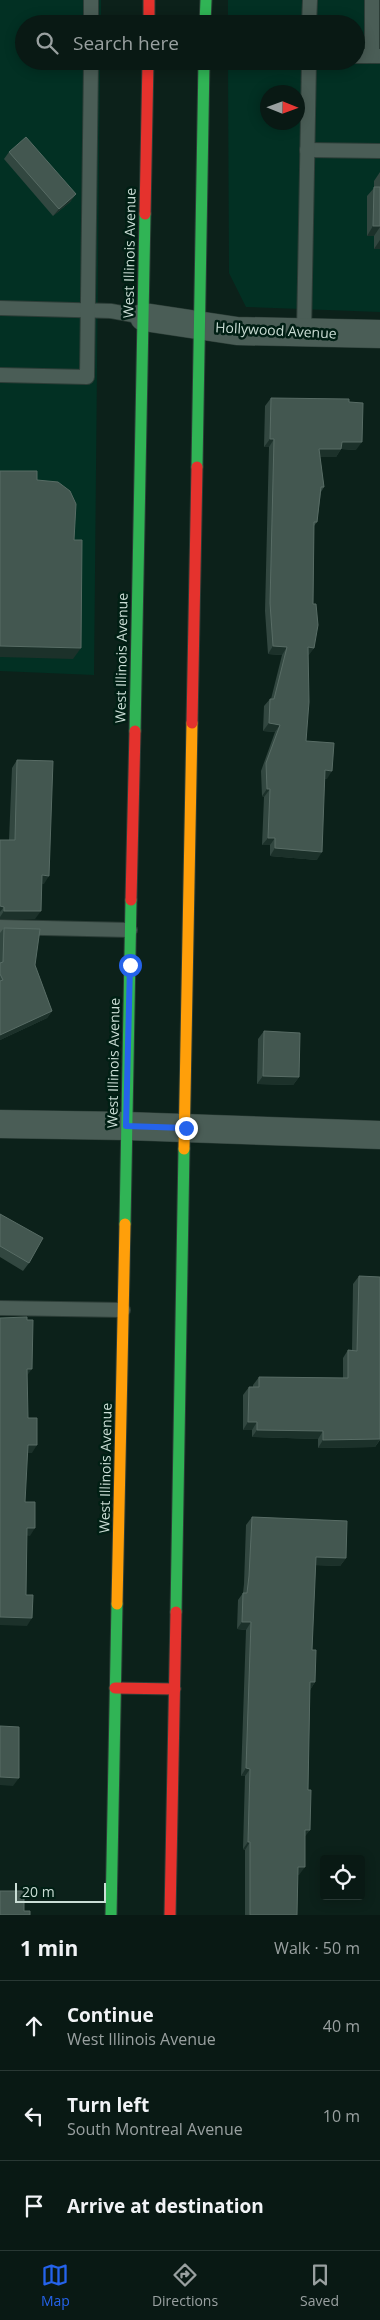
<!DOCTYPE html>
<html lang="en">
<head>
<meta charset="utf-8">
<style>
  body { margin:0; font-family:"Open Sans",sans-serif; background:#12221d; color:#f1f3f6 }
  .controls { position:absolute; right:15px; bottom:15px; display:grid; overflow:hidden; border-radius:5px; box-shadow:0 2px 12px #0003 }
  .controls button { width:45px; height:45px; display:grid; place-items:center; padding:0; border:0; border-bottom:1px solid #293834; background:#091914; color:#f1f3f6; font:25px sans-serif }
  .compass { position:absolute; left:260px; top:85px; width:45px; height:45px; border-radius:50%; background:#091914; box-shadow:0 2px 12px #0003; rotate:91deg }
  .scale { position:absolute; left:15px; bottom:12px; width:91px; box-sizing:border-box; padding-left:5px; border:2px solid #caddd5; border-top:0; font-size:14px; line-height:18px; white-space:nowrap; color:#caddd5; -webkit-text-stroke:4px #001f14; paint-order:stroke }
  .stop { position:absolute; width:15px; height:15px; margin:-11px; border:4px solid #2563eb; border-radius:50%; background:#fff }
  .stop.end { background:#2563eb; border-color:#fff; box-shadow:0 1px 5px #0008 }
  .list { margin:0; padding:0; list-style:none }
  h2 { display:flex; justify-content:space-between; align-items:center; height:65px; margin:0; padding:0 20px; font-size:21px }
  h2 small { font-size:16px; font-weight:400; color:#99a0a0 }
  .list li { display:grid; grid-template-columns:32px 1fr auto; gap:15px; align-items:center; box-sizing:border-box; height:90px; padding:0 20px; border-top:1px solid #293834 }
  .list b { display:block; font-size:19px; white-space:nowrap }
  .list p { margin:0; font-size:16px; white-space:nowrap; color:#99a0a0 }
  .list em { font-size:16px; font-style:normal; color:#99a0a0 }
  .icon { flex:none; width:28px; height:28px; fill:none; stroke:currentColor; stroke-width:2; stroke-linecap:round; stroke-linejoin:round }
  .map { position:relative; flex:none; width:380px; height:1915px; overflow:hidden }
  .search { position:absolute; background:#091914; box-shadow:0 2px 12px #0003; left:15px; right:15px; top:15px; height:55px; display:flex; align-items:center; gap:12px; box-sizing:border-box; padding:0 18px; border-radius:28px; color:#99a0a0; font-size:19px }
  .sheet { height:335px; background:#091914 }
  nav { display:flex; justify-content:space-around; align-items:center; box-sizing:border-box; height:70px; border-top:1px solid #293834; background:#091914; font-size:14px; color:#99a0a0 }
  nav a { display:grid; justify-items:center; gap:2px }
  nav .on { color:#2563eb }
  .map>svg:first-child { display:block }
  .built { fill:#023023; fill-rule:evenodd }
  .lines { fill:none; stroke-linecap:round; stroke-linejoin:round }
  .lane-casing { stroke:#2c3d37; stroke-width:16 }
  .street-casing { stroke:#2c3d37; stroke-width:29 }
  .fast-casing { stroke:#2c3d37; stroke-width:13 }
  .slow-casing { stroke:#2c3d37; stroke-width:13 }
  .jam-casing { stroke:#2c3d37; stroke-width:13 }
  .lane { stroke:#4a5d56; stroke-width:14 }
  .street { stroke:#4a5d56; stroke-width:28 }
  .fast { stroke:#30b455; stroke-width:11 }
  .slow { stroke:#ff9f0a; stroke-width:11 }
  .jam { stroke:#e5322d; stroke-width:11 }
  .wall { fill:#324740 }
  .shaded-wall { fill:#1c312a }
  .building { fill:#435750; stroke:#586c65 }
  .route { stroke:#2563eb; stroke-width:6 }
  .labels { text-anchor:middle; dominant-baseline:central; stroke-width:5; stroke-linejoin:round; paint-order:stroke }
  .street-label { font-size:14px; fill:#caddd5; stroke:#001f14 }
</style>
</head>
<body>
<div class="map">
<svg width="380" height="1915" viewBox="0 0 380 1915">
  <rect width="100%" height="100%" fill="#0c211a"/>
  <g class="built">
    <path d="M 0,0 L 101,0 L 101,24 L 24,24 L 24,61 L 100,61 L 94,675 L 0,671 Z"/>
    <path d="M 228,0 L 380,0 L 380,312 L 246,307 L 229,273 L 228,61 L 356,61 L 356,24 L 228,24 ZM 268,92 L 298,92 L 298,122 L 268,122 Z"/>
  </g>
  <g class="lines">
    <g class="lane-casing">
      <g id="lane">
        <path d="M 91,24 L 91,0"/>
        <path d="M 309,24 L 310,0"/>
        <path d="M 356,56 L 380,56"/>
        <path d="M 372,56 L 372,0"/>
        <path d="M 307,150 L 380,151"/>
        <path d="M 0,308 L 111,311 L 144,317"/>
        <path d="M 304,332 L 309,61"/>
        <path d="M 0,375 L 87,377 L 91,61"/>
        <path d="M 0,927 L 130,930"/>
        <path d="M 0,1308 L 123,1310"/>
      </g>
    </g>
    <g class="street-casing">
      <g id="street">
        <path d="M 144,317 L 237,331 L 380,334"/>
        <path d="M 0,1124 L 126,1126 L 380,1135"/>
      </g>
    </g>
    <g class="fast-casing">
      <g id="fast">
        <path d="M 205,24 L 206,0"/>
        <path d="M 197,467 L 204,61"/>
        <path d="M 135,731 L 145,214"/>
        <path d="M 125,1224 L 131,900"/>
        <path d="M 176,1612 L 184,1149"/>
        <path d="M 111,1915 L 117,1604"/>
      </g>
    </g>
    <g class="slow-casing">
      <g id="slow">
        <path d="M 184,1149 L 192,723"/>
        <path d="M 117,1604 L 125,1224"/>
      </g>
    </g>
    <g class="jam-casing">
      <g id="jam">
        <path d="M 149,0 L 149,24"/>
        <path d="M 145,214 L 148,61"/>
        <path d="M 192,723 L 197,467"/>
        <path d="M 131,900 L 135,731"/>
        <path d="M 115,1688 L 175,1689"/>
        <path d="M 170,1915 L 176,1612"/>
      </g>
    </g>
    <use href="#lane" class="lane"/>
    <use href="#street" class="street"/>
    <use href="#fast" class="fast"/>
    <use href="#slow" class="slow"/>
    <use href="#jam" class="jam"/>
  </g>
  <g class="wall">
    <path d="M 9,152 L 76,194 L 70,202 L 53,216 L 4,159 Z"/>
    <path d="M 380,172 L 380,249 L 374,249 L 374,236 L 367,236 L 367,196 L 374,188 L 374,181 Z"/>
    <path d="M 271,398 L 349,402 L 356,450 L 341,449 L 336,457 L 320,457 L 324,487 L 321,492 L 317,522 L 314,526 L 313,604 L 314,648 L 308,655 L 306,741 L 327,779 L 325,779 L 317,860 L 270,856 L 270,845 L 262,845 L 264,797 L 262,796 L 261,771 L 275,732 L 263,731 L 264,706 L 270,699 L 271,699 L 282,655 L 268,654 L 265,611 L 269,447 L 264,447 L 265,406 Z"/>
    <path d="M 17,760 L 44,884 L 42,883 L 35,919 L 0,919 L 0,840 L 9,840 L 12,768 Z"/>
    <path d="M 4,928 L 35,965 L 52,1011 L 47,1018 L 0,1040 L 0,933 Z"/>
    <path d="M 264,1031 L 299,1077 L 293,1085 L 257,1084 L 258,1039 Z"/>
    <path d="M 0,1214 L 29,1263 L 23,1271 L 0,1257 Z"/>
    <path d="M 359,1276 L 380,1277 L 380,1440 L 375,1447 L 318,1448 L 318,1439 L 252,1437 L 252,1430 L 243,1430 L 243,1395 L 249,1387 L 253,1387 L 253,1385 L 259,1377 L 343,1378 L 343,1358 L 348,1350 L 352,1350 L 353,1284 Z"/>
    <path d="M 252,1517 L 346,1558 L 340,1566 L 315,1565 L 312,1650 L 315,1682 L 310,1690 L 308,1790 L 310,1830 L 305,1836 L 299,1875 L 297,1875 L 297,1915 L 245,1915 L 245,1850 L 243,1849 L 245,1776 L 241,1776 L 246,1630 L 237,1629 L 238,1600 L 243,1593 L 244,1584 L 246,1525 Z"/>
  </g>
  <g class="shaded-wall">
    <path d="M 76,194 L 70,202 L 53,216 L 59,209 Z"/>
    <path d="M 373,226 L 380,226 L 380,227 L 374,236 L 367,236 Z"/>
    <path d="M 380,240 L 380,249 L 374,249 Z"/>
    <path d="M 270,439 L 274,439 L 269,447 L 264,447 Z"/>
    <path d="M 342,442 L 362,442 L 356,450 L 341,449 L 336,457 L 314,457 L 319,449 Z"/>
    <path d="M 0,646 L 81,648 L 73,659 L 0,657 Z"/>
    <path d="M 273,646 L 287,647 L 282,655 L 268,654 Z"/>
    <path d="M 308,647 L 314,648 L 309,655 L 303,655 Z"/>
    <path d="M 269,723 L 280,725 L 275,732 L 263,731 Z"/>
    <path d="M 325,770 L 332,771 L 327,779 L 319,778 Z"/>
    <path d="M 267,789 L 270,789 L 264,797 L 262,796 Z"/>
    <path d="M 268,838 L 275,838 L 270,845 L 262,845 Z"/>
    <path d="M 275,848 L 322,852 L 317,860 L 270,856 Z"/>
    <path d="M 42,875 L 49,876 L 44,884 L 36,883 Z"/>
    <path d="M 0,906 L 4,907 L 0,912 Z"/>
    <path d="M 4,911 L 41,911 L 35,919 L 0,919 L 0,917 Z"/>
    <path d="M 52,1011 L 47,1018 L 0,1040 L 0,1035 Z"/>
    <path d="M 263,1076 L 299,1077 L 293,1085 L 257,1084 Z"/>
    <path d="M 27,1369 L 32,1369 L 26,1377 Z"/>
    <path d="M 248,1422 L 257,1422 L 252,1430 L 243,1430 Z"/>
    <path d="M 257,1430 L 323,1431 L 318,1439 L 252,1437 Z"/>
    <path d="M 380,1439 L 375,1447 L 318,1448 L 323,1440 Z"/>
    <path d="M 28,1445 L 37,1445 L 32,1453 L 23,1453 Z"/>
    <path d="M 27,1528 L 35,1528 L 30,1536 L 22,1535 Z"/>
    <path d="M 316,1557 L 346,1558 L 340,1566 L 310,1565 Z"/>
    <path d="M 0,1617 L 32,1618 L 27,1626 L 0,1625 Z"/>
    <path d="M 242,1622 L 251,1622 L 246,1630 L 237,1629 Z"/>
    <path d="M 310,1682 L 315,1682 L 310,1690 Z"/>
    <path d="M 246,1768 L 250,1769 L 245,1776 L 241,1776 Z"/>
    <path d="M 0,1777 L 19,1778 L 13,1786 L 0,1785 Z"/>
    <path d="M 305,1830 L 310,1830 L 304,1837 Z"/>
    <path d="M 248,1842 L 250,1842 L 245,1850 L 243,1849 Z"/>
    <path d="M 298,1867 L 305,1867 L 299,1875 L 292,1875 Z"/>
  </g>
  <g class="building">
    <path d="M 26,137 L 76,194 L 59,209 L 9,152 Z"/>
    <path d="M 374,187 L 380,187 L 380,226 L 373,226 Z"/>
    <path d="M 271,398 L 349,399 L 349,402 L 363,403 L 362,442 L 342,442 L 341,449 L 319,449 L 324,487 L 321,487 L 317,522 L 314,522 L 313,604 L 316,604 L 318,625 L 314,648 L 308,647 L 309,702 L 306,741 L 334,743 L 332,771 L 325,770 L 322,852 L 275,848 L 275,838 L 268,838 L 270,789 L 267,789 L 266,763 L 280,725 L 269,723 L 270,699 L 274,699 L 287,647 L 273,646 L 270,603 L 274,439 L 270,439 Z"/>
    <path d="M 0,471 L 37,471 L 37,480 L 58,482 L 70,491 L 76,504 L 74,540 L 82,540 L 81,648 L 0,646 Z"/>
    <path d="M 17,760 L 53,761 L 49,876 L 42,875 L 41,911 L 4,911 L 4,907 L 0,906 L 0,840 L 15,840 Z"/>
    <path d="M 4,928 L 40,929 L 35,965 L 52,1011 L 0,1035 L 0,981 L 3,980 L 0,974 L 0,963 L 3,962 Z"/>
    <path d="M 264,1031 L 300,1033 L 299,1077 L 263,1076 Z"/>
    <path d="M 0,1214 L 43,1238 L 29,1263 L 0,1246 Z"/>
    <path d="M 359,1276 L 380,1277 L 380,1439 L 323,1440 L 323,1431 L 257,1430 L 257,1422 L 248,1422 L 249,1387 L 259,1387 L 259,1377 L 348,1378 L 348,1350 L 357,1351 Z"/>
    <path d="M 27,1317 L 27,1320 L 33,1320 L 32,1369 L 27,1369 L 28,1418 L 37,1418 L 37,1445 L 28,1445 L 25,1502 L 35,1502 L 35,1528 L 27,1528 L 26,1595 L 33,1595 L 32,1618 L 0,1617 L 0,1318 Z"/>
    <path d="M 252,1517 L 347,1521 L 346,1558 L 316,1557 L 312,1650 L 316,1650 L 315,1682 L 310,1682 L 308,1790 L 311,1790 L 310,1830 L 305,1830 L 305,1867 L 298,1867 L 297,1915 L 250,1915 L 250,1842 L 248,1842 L 250,1769 L 246,1768 L 251,1622 L 242,1622 L 243,1593 L 247,1593 L 249,1576 Z"/>
    <path d="M 0,1726 L 19,1727 L 19,1778 L 0,1777 Z"/>
    <path d="M 0,1891 L 24,1891 L 24,1911 L 30,1911 L 30,1915 L 0,1915 Z"/>
  </g>
  <g class="lines">
    <path class="route" d="M 130,965 L 126,1126 L 186,1128"/>
  </g>
  <g class="labels">
    <g class="street-label">
      <text transform="translate(129 253) rotate(-89)">West Illinois Avenue</text>
      <text transform="translate(276 330) rotate(3)">Hollywood Avenue</text>
      <text transform="translate(121 658) rotate(-89)">West Illinois Avenue</text>
      <text transform="translate(113 1063) rotate(-89)">West Illinois Avenue</text>
      <text transform="translate(105 1468) rotate(-89)">West Illinois Avenue</text>
    </g>
  </g>
</svg>
<div class="controls">
<button><svg class="icon" aria-label="locate" viewBox="0 0 24 24"><circle cx="12" cy="12" r="6"/><path d="M12 2v4M12 18v4M2 12h4M18 12h4"/></svg></button>
</div>
<svg class="compass" viewBox="-18 -18 36 36"><path d="M0-13l5 13h-10z" fill="#e53935"/><path d="M0 13l5-13h-10z" fill="#99a0a0"/></svg>
<div class="scale">20 m</div>
<div class="stop" style="left:130px;top:965px"></div>
<div class="stop end" style="left:186px;top:1128px"></div>
<div class="search"><svg class="icon" aria-label="search" viewBox="0 0 24 24"><circle cx="10" cy="10" r="6"/><path d="M15 15l6 6"/></svg>Search here</div>
</div>
<section class="sheet">
<h2>1 min<small>Walk · 50 m</small></h2>
<ul class="list">
<li><svg class="icon" aria-label="ahead" viewBox="0 0 24 24"><path d="M12 20V5M6 11l6-6 6 6"/></svg><div><b>Continue</b><p>West Illinois Avenue</p></div><em>40 m</em></li>
<li><svg class="icon" aria-label="left" viewBox="0 0 24 24"><path d="M17 20v-9H6M10 6l-5 5 5 5"/></svg><div><b>Turn left</b><p>South Montreal Avenue</p></div><em>10 m</em></li>
<li><svg class="icon" aria-label="arrive" viewBox="0 0 24 24"><path d="M6 21V4h12l-3 4 3 4H6"/></svg><div><b>Arrive at destination</b></div></li>
</ul>
</section>
<nav>
<a class="on"><svg class="icon" aria-label="map" viewBox="0 0 24 24"><path d="M3 6l6-2 6 2 6-2v14l-6 2-6-2-6 2zM9 4v14M15 6v14"/></svg>Map</a>
<a><svg class="icon" aria-label="directions" viewBox="0 0 24 24"><path d="M12 3l9 9-9 9-9-9zM9 14v-3h6M13 9l2 2-2 2"/></svg>Directions</a>
<a><svg class="icon" aria-label="saved" viewBox="0 0 24 24"><path d="M7 4h10v16l-5-4-5 4z"/></svg>Saved</a>
</nav>
</body>
</html>
